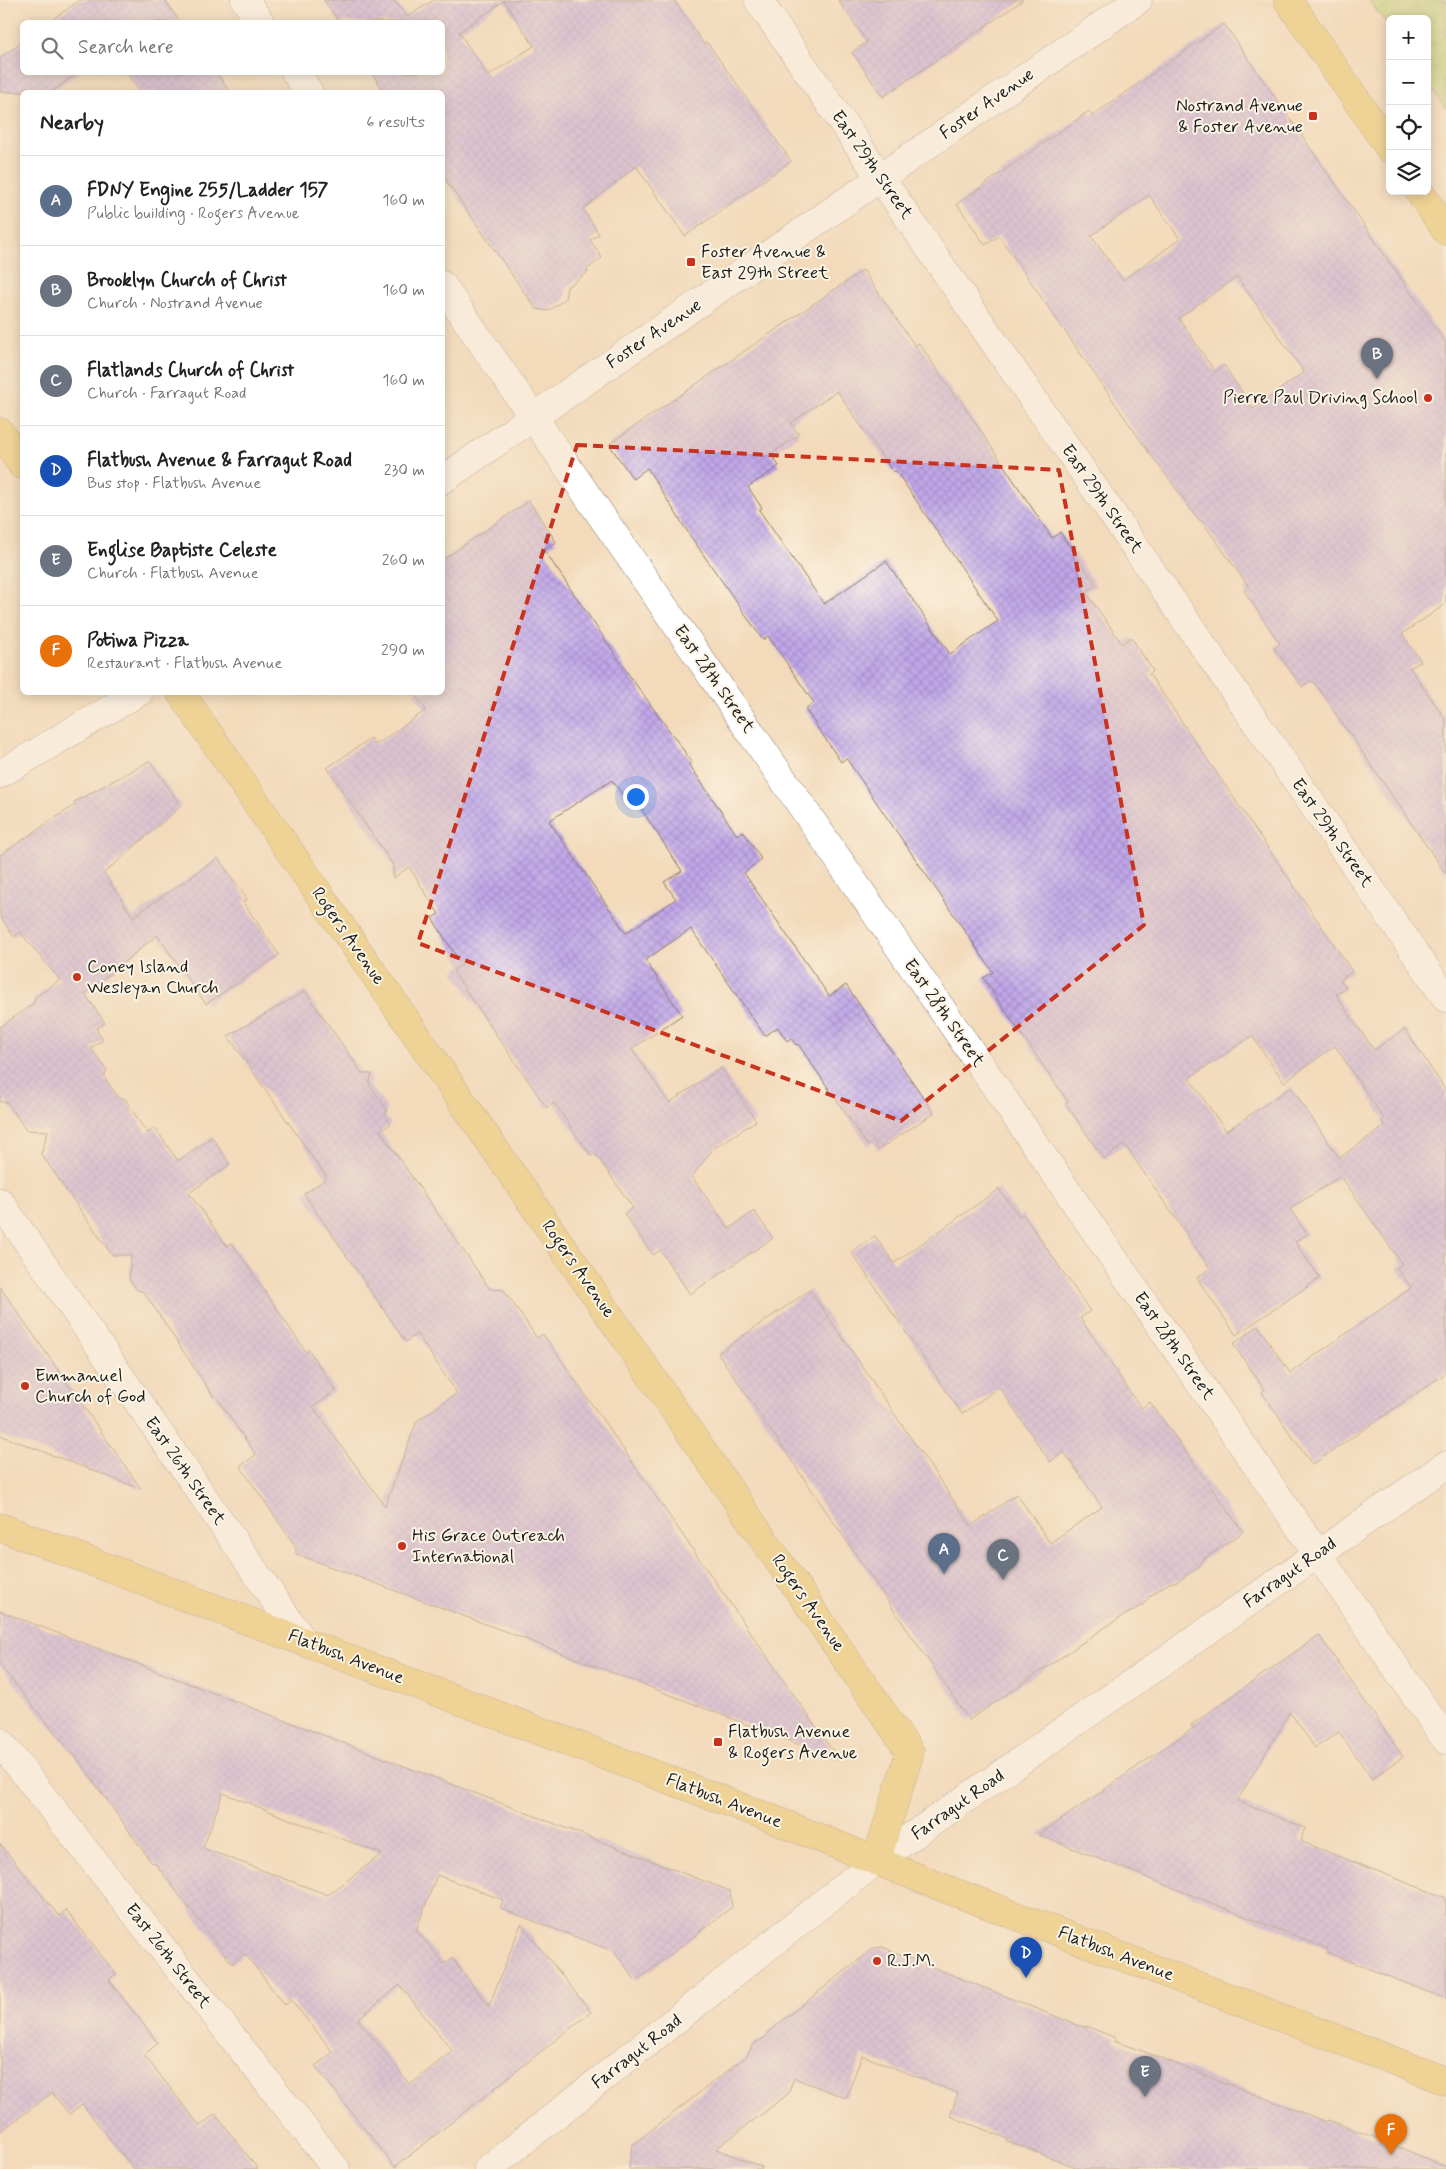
<!DOCTYPE html>
<html lang="en">
<head>
<meta charset="utf-8">
<style>
  body { margin:0; font-family:Mynerve,sans-serif; background:#f6f6f6; color:#222 }
  .controls { position:absolute; right:15px; top:15px; display:grid; overflow:hidden; border-radius:8px; box-shadow:0 2px 12px #0003 }
  .controls button { width:45px; height:45px; display:grid; place-items:center; padding:0; border:0; border-bottom:1px solid #e0e0e0; background:#fff; color:#222; font:25px sans-serif }
  .you { position:absolute; left:635px; top:796px; width:18px; height:18px; margin:-12px; border:4px solid #fff; border-radius:50%; background:#1a73e8; box-shadow:0 0 0 8px #1a73e833 }
  .badge { display:grid; place-items:center; width:32px; height:32px; border-radius:50%; background:#c8321e; color:#fff; font-size:16px; font-weight:700 }
  .pin { position:absolute; translate:-50% -41px; filter:drop-shadow(0 1px 2px #0008) }
  .pin::after { content:''; position:absolute; top:26px; width:18px; height:15px; background:inherit; clip-path:polygon(0 0,100% 0,50% 100%) }
  .list { margin:0; padding:0; list-style:none }
  h2 { display:flex; justify-content:space-between; align-items:center; height:65px; margin:0; padding:0 20px; font-size:21px }
  h2 small { font-size:16px; font-weight:400; color:#767676 }
  .list li { display:grid; grid-template-columns:32px 1fr auto; gap:15px; align-items:center; box-sizing:border-box; height:90px; padding:0 20px; border-top:1px solid #e0e0e0 }
  .list b { display:block; font-size:19px; white-space:nowrap }
  .list p { margin:0; font-size:16px; white-space:nowrap; color:#767676 }
  .list em { font-size:16px; font-style:normal; color:#767676 }
  .icon { flex:none; width:28px; height:28px; fill:none; stroke:currentColor; stroke-width:2; stroke-linecap:round; stroke-linejoin:round }
  .map { position:relative; flex:none; width:1446px; height:2169px; overflow:hidden }
  .search { position:absolute; background:#fff; box-shadow:0 2px 12px #0003; left:20px; top:20px; width:425px; height:55px; display:flex; align-items:center; gap:12px; box-sizing:border-box; padding:0 18px; border-radius:8px; color:#767676; font-size:19px }
  .panel { position:absolute; background:#fff; box-shadow:0 2px 12px #0003; left:20px; top:90px; width:425px; height:605px; border-radius:8px }
  .map>svg:first-child { display:block }
  .grass { fill:url(#grass-tufts); stroke:#6b7749 }
  .building { fill:url(#building-cross-hatch); fill-rule:evenodd }
  .lines { fill:none; stroke-linecap:round; stroke-linejoin:round }
  .minor-casing { stroke:#887b6c; stroke-width:29 }
  .major-casing { stroke:#887b6c; stroke-width:29 }
  .minor { stroke:#fff; stroke-width:28 }
  .major { stroke:#e9c769; stroke-width:28 }
  .marked { fill:none; stroke:#c8321e; stroke-width:4; stroke-dasharray:10 6; stroke-linejoin:round }
  .poi-dot { fill:#c8321e; stroke:#fcf5e5; stroke-width:2 }
  .labels { text-anchor:middle; dominant-baseline:central; stroke-width:4; stroke-linejoin:round; paint-order:stroke }
  .street-label { font-size:18px; fill:#1c1c1c; stroke:#fcf5e5 }
  .poi-label { font-size:18px; fill:#1c1c1c; stroke:#fcf5e5; text-anchor:start }
</style>
</head>
<body>
<div class="map">
<svg width="1446" height="2169" viewBox="0 0 1446 2169">
  <defs>
    <pattern id="grass-tufts" width="24" height="20" patternUnits="userSpaceOnUse" patternTransform="scale(1.25)"><rect width="24" height="20" fill="#bad276"/><path d="M3 7l-1-3M5 7V3M7 7l1-3M15 17l-1-3M17 17v-4M19 17l1-3" fill="none" stroke="#9fb466"/></pattern>
    <pattern id="building-cross-hatch" width="8" height="8" patternUnits="userSpaceOnUse" patternTransform="scale(1.25)"><rect width="8" height="8" fill="#c0a7e9"/><path d="M0 0l8 8M0 8l8-8" fill="none" stroke="#a48fc7"/></pattern>
  </defs>
  <rect width="100%" height="100%" fill="#fcf5e5"/>
  <filter id="ink" filterUnits="userSpaceOnUse"><feTurbulence type="fractalNoise" baseFrequency=".02" numOctaves="2"/><feDisplacementMap in="SourceGraphic" scale="10" xChannelSelector="R" yChannelSelector="G"/><feConvolveMatrix kernelMatrix="1 2 1 2 8 2 1 2 1" color-interpolation-filters="sRGB"/></filter>
  <filter id="wash" filterUnits="userSpaceOnUse"><feTurbulence type="fractalNoise" baseFrequency=".0096" numOctaves="4" result="noise"/><feDisplacementMap in="SourceGraphic" scale="20" xChannelSelector="R" yChannelSelector="G"/><feGaussianBlur stdDeviation="1.12" result="paint"/><feColorMatrix in="noise" values="0 0 0 0 0 0 0 0 0 0 0 0 0 0 0 0 0 1.4 0 .05"/><feComposite in="paint" operator="in"/></filter>
  <g filter="url(#wash)">
    <rect width="100%" height="100%" fill="#f3dabb"/>
    <path class="grass" d="M 1369,0 L 1446,0 L 1446,109 L 1427,82 L 1427,19 L 1390,19 L 1390,29 Z"/>
    <g id="blocks">
      <g class="building">
        <path d="M 80,0 L 165,0 L 180,22 L 49,22 Z"/>
        <path d="M 324,0 L 394,0 L 407,17 L 434,0 L 674,0 L 704,44 L 707,42 L 791,161 L 685,236 L 636,166 L 583,209 L 599,234 L 590,240 L 602,258 L 586,270 L 588,272 L 567,287 L 565,299 L 548,311 L 536,309 L 442,175 L 442,92 L 384,92 L 371,72 L 442,72 L 442,22 L 339,22 ZM 504,1 L 534,46 L 488,76 L 459,32 Z"/>
        <path d="M 838,0 L 1023,0 L 883,97 L 852,52 L 867,42 Z"/>
        <path d="M 1224,24 L 1446,343 L 1446,604 L 1402,634 L 1421,661 L 1410,668 L 1446,720 L 1446,874 L 1314,682 L 1310,681 L 1302,687 L 1274,648 L 1280,644 L 1244,591 L 1249,587 L 1201,520 L 1200,521 L 1148,451 L 999,236 L 985,245 L 957,204 L 1089,111 L 1092,116 ZM 1149,195 L 1180,239 L 1123,280 L 1091,236 ZM 1237,277 L 1304,372 L 1253,409 L 1224,365 L 1215,372 L 1179,318 Z"/>
        <path d="M 22,42 L 22,72 L 79,72 L 52,92 L 0,92 L 0,58 Z"/>
        <path d="M 126,72 L 216,72 L 230,92 L 140,92 Z"/>
        <path d="M 863,270 L 915,346 L 919,343 L 956,398 L 958,397 L 1052,538 L 1060,532 L 1096,585 L 1086,592 L 1122,644 L 1131,637 L 1153,671 L 1149,674 L 1352,971 L 1340,980 L 1346,988 L 1336,995 L 1374,1050 L 1405,1029 L 1446,1091 L 1446,1373 L 1312,1465 L 1262,1392 L 1265,1390 L 1233,1344 L 1258,1326 L 1290,1373 L 1411,1288 L 1397,1268 L 1402,1264 L 1341,1176 L 1290,1209 L 1307,1234 L 1295,1242 L 1320,1278 L 1236,1335 L 1197,1278 L 1210,1268 L 1124,1144 L 1104,1159 L 1066,1104 L 1068,1102 L 983,978 L 993,972 L 846,758 L 841,762 L 805,709 L 814,703 L 768,636 L 763,640 L 691,537 L 647,468 L 633,479 L 609,444 ZM 837,391 L 893,472 L 896,471 L 998,621 L 950,654 L 886,561 L 824,604 L 759,510 L 762,508 L 748,487 L 779,466 L 771,454 L 799,435 L 791,423 ZM 1252,1036 L 1284,1082 L 1335,1046 L 1384,1119 L 1382,1121 L 1385,1126 L 1339,1158 L 1291,1087 L 1226,1131 L 1189,1078 Z"/>
        <path d="M 529,501 L 556,542 L 544,550 L 632,679 L 692,762 L 689,764 L 737,835 L 743,831 L 761,859 L 744,873 L 829,996 L 846,985 L 934,1113 L 878,1150 L 873,1142 L 868,1146 L 798,1044 L 796,1045 L 791,1038 L 787,1041 L 778,1027 L 765,1036 L 691,929 L 645,960 L 682,1015 L 632,1049 L 669,1103 L 721,1068 L 756,1121 L 713,1149 L 692,1177 L 729,1229 L 754,1211 L 773,1238 L 690,1294 L 660,1250 L 653,1255 L 624,1214 L 633,1208 L 595,1153 L 591,1156 L 554,1103 L 547,1108 L 473,1001 L 453,971 L 462,965 L 432,918 L 439,914 L 409,867 L 393,878 L 393,865 L 327,768 L 371,738 L 376,745 L 426,710 L 413,692 L 442,692 L 442,560 ZM 612,780 L 630,805 L 636,801 L 682,871 L 664,882 L 676,899 L 626,933 L 549,821 Z"/>
        <path d="M 150,761 L 181,806 L 104,873 L 133,917 L 218,858 L 247,899 L 243,902 L 279,955 L 206,1004 L 157,935 L 85,994 L 105,1023 L 96,1029 L 103,1040 L 91,1048 L 107,1070 L 104,1077 L 119,1098 L 125,1099 L 147,1133 L 155,1128 L 178,1161 L 212,1137 L 230,1164 L 189,1193 L 227,1246 L 232,1243 L 306,1352 L 309,1350 L 336,1391 L 313,1407 L 385,1506 L 417,1421 L 457,1393 L 417,1334 L 406,1342 L 304,1194 L 327,1178 L 228,1036 L 305,991 L 362,1073 L 372,1074 L 369,1084 L 387,1109 L 385,1115 L 391,1124 L 380,1131 L 422,1191 L 490,1289 L 504,1290 L 537,1338 L 543,1334 L 839,1760 L 507,1632 L 296,1554 L 296,1547 L 240,1466 L 256,1455 L 215,1395 L 213,1396 L 144,1292 L 137,1290 L 129,1279 L 131,1255 L 112,1255 L 41,1154 L 48,1131 L 26,1130 L 7,1102 L 0,1102 L 0,1027 L 34,1003 L 35,997 L 60,980 L 20,932 L 14,937 L 0,916 L 0,855 L 76,804 L 74,802 Z"/>
        <path d="M 999,1189 L 1019,1216 L 1023,1214 L 1090,1311 L 1080,1318 L 1141,1408 L 1150,1402 L 1243,1532 L 1204,1559 L 1199,1567 L 1178,1581 L 1169,1583 L 1150,1596 L 1143,1605 L 1113,1622 L 969,1720 L 718,1353 L 810,1290 L 971,1526 L 1017,1494 L 1050,1543 L 1102,1507 L 1064,1452 L 1050,1462 L 999,1387 L 962,1414 L 851,1252 L 875,1236 L 894,1263 Z"/>
        <path d="M 0,1287 L 70,1387 L 141,1489 L 0,1435 Z"/>
        <path d="M 0,1611 L 730,1891 L 732,1907 L 636,1981 L 615,1952 L 500,1908 L 503,1900 L 437,1875 L 416,1930 L 444,1964 L 452,1958 L 489,2006 L 521,1924 L 591,2012 L 395,2167 L 315,2066 L 333,2052 L 291,2000 L 285,2005 L 245,1954 L 232,1964 L 154,1862 L 152,1863 L 79,1761 L 0,1666 ZM 223,1793 L 284,1817 L 382,1854 L 328,1895 L 203,1848 ZM 400,1985 L 452,2051 L 410,2085 L 358,2019 Z"/>
        <path d="M 1319,1635 L 1403,1757 L 1372,1779 L 1339,1732 L 1315,1748 L 1290,1712 L 1237,1801 L 1305,1828 L 1300,1841 L 1446,1898 L 1446,1999 L 1326,1952 L 1328,1949 L 1039,1835 L 1193,1728 L 1191,1725 Z"/>
        <path d="M 0,1844 L 59,1916 L 66,1910 L 116,1974 L 109,1980 L 158,2043 L 144,2055 L 200,2126 L 215,2114 L 258,2169 L 134,2169 L 82,2104 L 69,2114 L 52,2093 L 0,2132 Z"/>
        <path d="M 882,1947 L 1085,2028 L 1086,2026 L 1116,2038 L 1114,2041 L 1145,2052 L 1327,2122 L 1328,2120 L 1387,2142 L 1446,2167 L 1446,2169 L 1081,2169 L 1007,2141 L 1008,2139 L 950,2116 L 958,2093 L 864,2056 L 862,2056 L 846,2098 L 794,2078 L 788,2094 L 716,2149 L 762,2167 L 762,2169 L 629,2169 L 632,2145 L 747,2056 L 753,2044 L 766,2037 L 768,2032 L 874,1948 Z"/>
      </g>
    </g>
  </g>
  <g filter="url(#ink)">
    <use href="#blocks" fill-opacity="0" stroke="#887b6c" stroke-width="1"/>
    <g class="lines">
      <g class="minor-casing">
        <g id="minor">
          <path d="M 245,0 L 260,22"/>
          <path d="M 758,0 L 1446,998"/>
          <path d="M 295,72 L 309,92"/>
          <path d="M 442,285 L 1446,1740"/>
          <path d="M 442,480 L 1138,0"/>
          <path d="M 0,774 L 139,692"/>
          <path d="M 0,1202 L 303,1641"/>
          <path d="M 0,1742 L 336,2169"/>
          <path d="M 488,2169 L 876,1861 L 1446,1465"/>
        </g>
      </g>
      <g class="major-casing">
        <g id="major">
          <path d="M 1288,0 L 1390,149"/>
          <path d="M 1419,191 L 1446,231"/>
          <path d="M 0,432 L 22,465"/>
          <path d="M 180,692 L 910,1752 L 876,1861"/>
          <path d="M 0,1527 L 770,1818 L 936,1885 L 1446,2081"/>
        </g>
      </g>
      <use href="#minor" class="minor"/>
      <use href="#major" class="major"/>
    </g>
  </g>
  <path d="M0 0H1446V2169H0ZM 577,445 L 1059,470 L 1144,925 L 901,1121 L 418,943 Z" fill="#f3dabb" fill-opacity=".55" fill-rule="evenodd"/>
  <path class="marked" d="M 577,445 L 1059,470 L 1144,925 L 901,1121 L 418,943 Z"/>
  <g class="poi-dot">
    <rect x="1308" y="111" width="10" height="10" rx="2.5"/>
    <rect x="686" y="257" width="10" height="10" rx="2.5"/>
    <circle cx="1428" cy="398" r="5"/>
    <circle cx="77" cy="977" r="5"/>
    <circle cx="25" cy="1386" r="5"/>
    <circle cx="402" cy="1546" r="5"/>
    <rect x="713" y="1737" width="10" height="10" rx="2.5"/>
    <circle cx="877" cy="1961" r="5"/>
  </g>
  <g class="labels">
    <g class="street-label">
      <text transform="translate(987 104) rotate(-35)">Foster Avenue</text>
      <text transform="translate(872 165) rotate(55)">East 29th Street</text>
      <text transform="translate(654 334) rotate(-34)">Foster Avenue</text>
      <text transform="translate(1102 499) rotate(55)">East 29th Street</text>
      <text transform="translate(714 679) rotate(55)">East 28th Street</text>
      <text transform="translate(1332 833) rotate(55)">East 29th Street</text>
      <text transform="translate(348 936) rotate(55)">Rogers Avenue</text>
      <text transform="translate(944 1013) rotate(55)">East 28th Street</text>
      <text transform="translate(578 1269) rotate(55)">Rogers Avenue</text>
      <text transform="translate(1174 1346) rotate(55)">East 28th Street</text>
      <text transform="translate(185 1471) rotate(55)">East 26th Street</text>
      <text transform="translate(1290 1573) rotate(-35)">Farragut Road</text>
      <text transform="translate(808 1603) rotate(55)">Rogers Avenue</text>
      <text transform="translate(346 1657) rotate(21)">Flatbush Avenue</text>
      <text transform="translate(724 1801) rotate(21)">Flatbush Avenue</text>
      <text transform="translate(958 1805) rotate(-35)">Farragut Road</text>
      <text transform="translate(1116 1954) rotate(21)">Flatbush Avenue</text>
      <text transform="translate(168 1956) rotate(52)">East 26th Street</text>
      <text transform="translate(637 2052) rotate(-38)">Farragut Road</text>
    </g>
    <g class="poi-label">
      <text x="1303" y="106" text-anchor="end">Nostrand Avenue<tspan x="1303" dy="21">&amp; Foster Avenue</tspan></text>
      <text x="701" y="252">Foster Avenue &amp;<tspan x="701" dy="21">East 29th Street</tspan></text>
      <text x="1418" y="398" text-anchor="end">Pierre Paul Driving School</text>
      <text x="87" y="967">Coney Island<tspan x="87" dy="21">Wesleyan Church</tspan></text>
      <text x="35" y="1376">Emmanuel<tspan x="35" dy="21">Church of God</tspan></text>
      <text x="412" y="1536">His Grace Outreach<tspan x="412" dy="21">International</tspan></text>
      <text x="728" y="1732">Flatbush Avenue<tspan x="728" dy="21">&amp; Rogers Avenue</tspan></text>
      <text x="887" y="1961">R.J.M.</text>
    </g>
  </g>
</svg>
<div class="controls">
<button>+</button>
<button>−</button>
<button><svg class="icon" aria-label="locate" viewBox="0 0 24 24"><circle cx="12" cy="12" r="6"/><path d="M12 2v4M12 18v4M2 12h4M18 12h4"/></svg></button>
<button><svg class="icon" aria-label="layers" viewBox="0 0 24 24"><path d="M12 4l9 5-9 5-9-5zM3 14l9 5 9-5"/></svg></button>
</div>
<div class="you"></div>
<div class="pin badge" style="left:944px;top:1574px;background:#5c6f8a">A</div>
<div class="pin badge" style="left:1377px;top:379px;background:#6b7280">B</div>
<div class="pin badge" style="left:1003px;top:1580px;background:#6b7280">C</div>
<div class="pin badge" style="left:1026px;top:1978px;background:#1a4fb4">D</div>
<div class="pin badge" style="left:1145px;top:2097px;background:#6b7280">E</div>
<div class="pin badge" style="left:1391px;top:2155px;background:#e8710a">F</div>
<div class="search"><svg class="icon" aria-label="search" viewBox="0 0 24 24"><circle cx="10" cy="10" r="6"/><path d="M15 15l6 6"/></svg>Search here</div>
<section class="panel">
<h2>Nearby<small>6 results</small></h2>
<ul class="list">
<li><span class="badge" style="background:#5c6f8a">A</span><div><b>FDNY Engine 255/Ladder 157</b><p>Public building · Rogers Avenue</p></div><em>160 m</em></li>
<li><span class="badge" style="background:#6b7280">B</span><div><b>Brooklyn Church of Christ</b><p>Church · Nostrand Avenue</p></div><em>160 m</em></li>
<li><span class="badge" style="background:#6b7280">C</span><div><b>Flatlands Church of Christ</b><p>Church · Farragut Road</p></div><em>160 m</em></li>
<li><span class="badge" style="background:#1a4fb4">D</span><div><b>Flatbush Avenue &amp; Farragut Road</b><p>Bus stop · Flatbush Avenue</p></div><em>230 m</em></li>
<li><span class="badge" style="background:#6b7280">E</span><div><b>Englise Baptiste Celeste</b><p>Church · Flatbush Avenue</p></div><em>260 m</em></li>
<li><span class="badge" style="background:#e8710a">F</span><div><b>Potiwa Pizza</b><p>Restaurant · Flatbush Avenue</p></div><em>290 m</em></li>
</ul>
</section>
</div>
</body>
</html>
